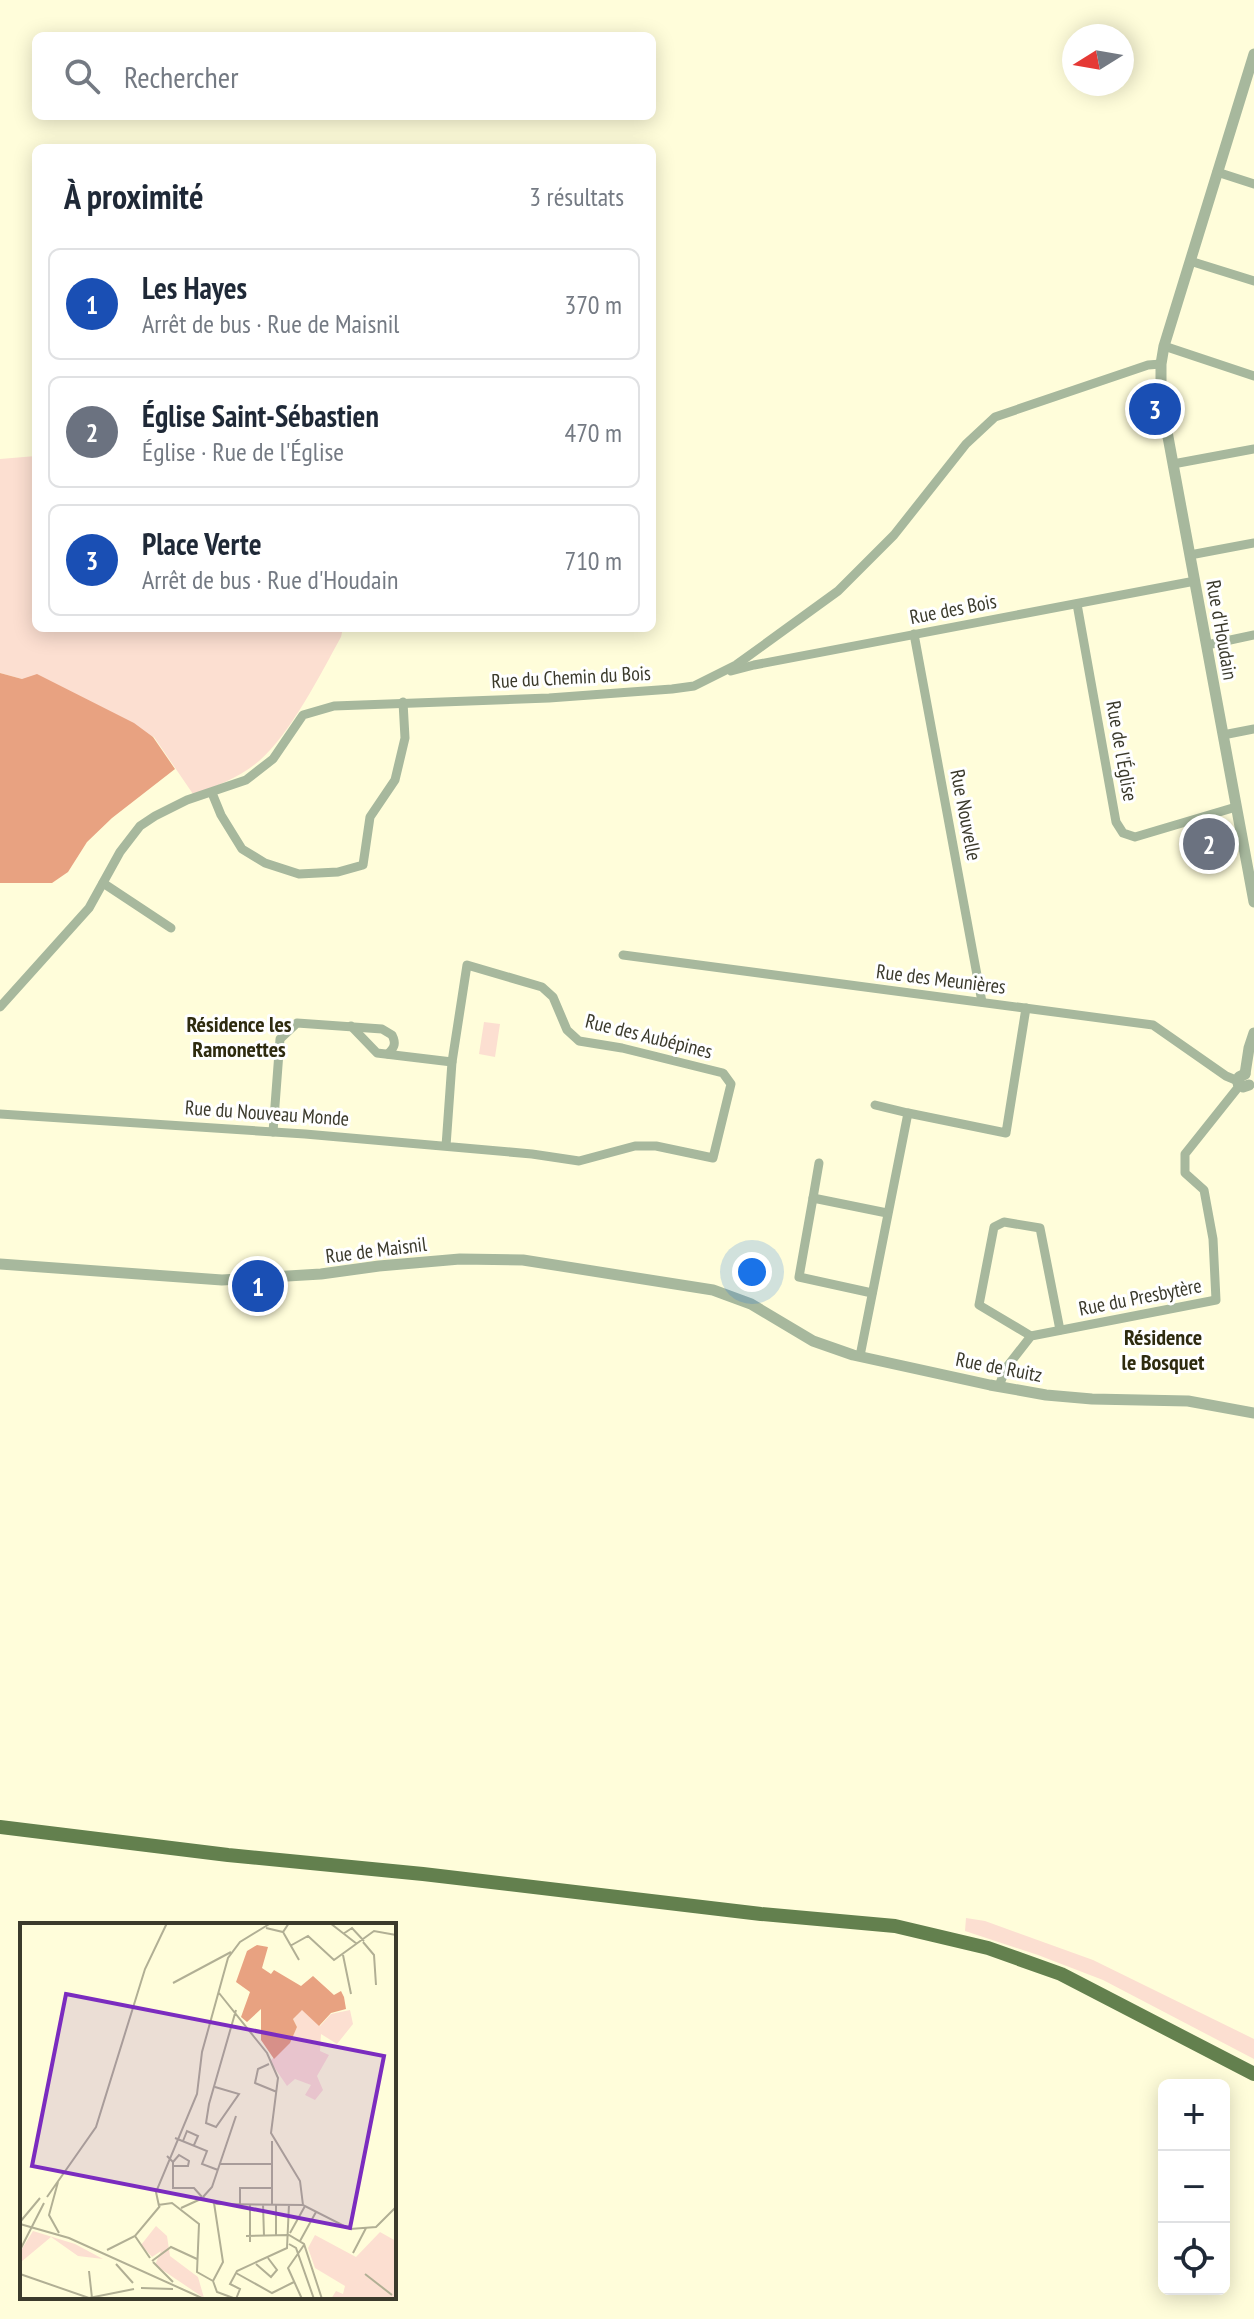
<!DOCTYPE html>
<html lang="fr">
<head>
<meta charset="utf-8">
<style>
  body { margin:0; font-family:"PT Sans Narrow",sans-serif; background:#f2f2f3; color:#1f2937 }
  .controls { position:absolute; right:24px; bottom:24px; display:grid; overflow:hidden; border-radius:12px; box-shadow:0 4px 20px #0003 }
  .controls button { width:72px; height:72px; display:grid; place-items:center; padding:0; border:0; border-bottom:2px solid #e0e1e3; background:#fff; color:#1f2937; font:40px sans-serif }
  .compass { position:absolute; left:1062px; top:24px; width:72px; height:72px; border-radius:50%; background:#fff; box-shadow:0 4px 20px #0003; rotate:259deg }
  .you { position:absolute; left:752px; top:1272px; width:28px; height:28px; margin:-20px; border:6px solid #fff; border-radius:50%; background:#1a73e8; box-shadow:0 0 0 12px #1a73e833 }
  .badge { display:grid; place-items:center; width:52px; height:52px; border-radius:50%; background:#0f766e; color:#fff; font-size:26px; font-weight:700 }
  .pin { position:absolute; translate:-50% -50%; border:4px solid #fff; box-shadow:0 2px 8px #0006 }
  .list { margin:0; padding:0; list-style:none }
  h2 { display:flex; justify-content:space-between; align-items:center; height:104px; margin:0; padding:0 32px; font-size:34px }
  h2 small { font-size:26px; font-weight:400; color:#747a83 }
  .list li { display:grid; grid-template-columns:52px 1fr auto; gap:24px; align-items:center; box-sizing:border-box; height:112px; margin:0 16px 16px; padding:0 16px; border:2px solid #e0e1e3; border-radius:12px }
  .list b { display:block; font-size:30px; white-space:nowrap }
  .list p { margin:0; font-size:26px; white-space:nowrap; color:#747a83 }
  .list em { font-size:26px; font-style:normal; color:#747a83 }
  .icon { flex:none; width:44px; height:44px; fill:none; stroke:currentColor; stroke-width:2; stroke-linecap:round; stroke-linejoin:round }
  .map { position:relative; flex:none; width:1254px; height:2319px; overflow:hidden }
  .search { position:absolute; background:#fff; box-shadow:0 4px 20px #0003; left:32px; top:32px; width:624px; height:88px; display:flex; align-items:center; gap:20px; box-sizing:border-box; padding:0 28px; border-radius:12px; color:#747a83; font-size:30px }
  .panel { position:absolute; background:#fff; box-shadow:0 4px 20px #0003; left:32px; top:144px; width:624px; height:488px; border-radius:12px }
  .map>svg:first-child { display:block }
  .green { fill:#fcdfd1 }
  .forest { fill:#e8a281 }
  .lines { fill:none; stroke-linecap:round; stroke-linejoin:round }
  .minor { stroke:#a7b89d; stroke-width:9 }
  .tertiary { stroke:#a7b89d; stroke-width:11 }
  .primary { stroke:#63804e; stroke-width:14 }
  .labels { text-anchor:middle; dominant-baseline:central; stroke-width:6; stroke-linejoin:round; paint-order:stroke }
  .street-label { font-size:20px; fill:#3b3a2c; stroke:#fff }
  .neighbourhood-label { font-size:22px; font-weight:bold; fill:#2e2b0f; stroke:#fff }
  .inset-road { fill:none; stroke:#b1af94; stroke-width:2 }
  .view { fill:#7b2cbf; fill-opacity:0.15; stroke:#7b2cbf; stroke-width:4 }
  .inset-edge { fill:none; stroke:#3b3a2c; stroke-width:4 }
</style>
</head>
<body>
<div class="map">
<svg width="1254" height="2319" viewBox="0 0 1254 2319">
  <rect width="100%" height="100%" fill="#fffdda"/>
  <g class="green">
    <path d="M 36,456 L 36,628 L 343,628 L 341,637 C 320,675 291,733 259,761 C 240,777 216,787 193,794 L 154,737 L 22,679 L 0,673 L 0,459 Z"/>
    <path d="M 484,1022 L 500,1024 L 495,1057 L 479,1054 Z"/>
    <path d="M 966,1918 L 985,1921 L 1093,1960 L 1254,2039 L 1254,2059 L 1103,1980 L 1038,1955 L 965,1931 Z"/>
  </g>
  <path class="forest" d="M 0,673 L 22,679 L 37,674 L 134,723 L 153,737 L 175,769 L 112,818 L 87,842 L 68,872 L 52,883 L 0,883 Z"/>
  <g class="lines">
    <g class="minor">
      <path d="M 1217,172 L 1254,184"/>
      <path d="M 1190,261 L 1254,281"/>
      <path d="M 1164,346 L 1254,376"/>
      <path d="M 1173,464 L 1254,449"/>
      <path d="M 1190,555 L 1254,543"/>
      <path d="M 1077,604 L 1116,822 L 1123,833 L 1135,837 L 1236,807"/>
      <path d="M 914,634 L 982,1002"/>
      <path d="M 1207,645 L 1254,635"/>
      <path d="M 731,671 L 754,665 L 1195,581"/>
      <path d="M 1223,735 L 1254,729"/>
      <path d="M 212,793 L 221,815 L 242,849 L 265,863 L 299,874 L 338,872 L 363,865 L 370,817 L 395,780 L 405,738 L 403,702"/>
      <path d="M 103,883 L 171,928"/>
      <path d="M 623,955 L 1153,1025 L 1226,1076 L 1238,1081"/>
      <path d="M 0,1007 L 89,908 L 120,852 L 140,826 L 155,816 L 187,800 L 246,780 L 273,759 L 303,715 L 334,706 L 549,698 L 672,689 L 694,686 L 736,665 L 838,591 L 894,535 L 966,444 L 995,417 L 1148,365 L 1161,364"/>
      <path d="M 351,1026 L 377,1053 L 452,1062"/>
      <path d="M 875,1105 L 908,1113"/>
      <path d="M 0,1114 L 305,1134 L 532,1154 L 579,1161 L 635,1146 L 656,1146 L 713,1158 L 731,1084 L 723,1073 L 622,1048 L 579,1041 L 567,1030 L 553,997 L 542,987 L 467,965 L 452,1062 L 446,1146"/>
      <path d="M 273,1132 L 280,1039 L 297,1023 L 382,1029 L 392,1035 C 396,1043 395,1047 388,1054"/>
      <path d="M 813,1198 L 819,1163"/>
      <path d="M 872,1293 L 799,1277 L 813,1198 L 887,1213"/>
      <path d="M 1031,1336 L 979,1305 L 994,1227 L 1004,1222 L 1040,1228 L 1060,1330"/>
      <path d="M 860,1356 L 908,1113 L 1006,1133 L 1026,1008"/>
      <path d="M 999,1386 L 1006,1368 L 1031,1336 L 1216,1300 L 1213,1239 L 1204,1190 L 1185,1173 L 1185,1154 L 1240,1085"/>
    </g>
    <g class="tertiary">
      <path d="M 1254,54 L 1164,346 L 1161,364 L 1161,399 L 1254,902"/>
      <path d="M 1245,1074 L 1249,1048 L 1254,1033"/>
      <path d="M 1245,1074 L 1239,1077 L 1238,1083 L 1243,1087 L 1249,1085"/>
      <path d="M 0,1264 L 222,1280 L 321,1274 L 379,1266 L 460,1259 L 523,1260 L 713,1290 L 751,1304 L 813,1341 L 853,1355 L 990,1385 L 1046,1395 L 1092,1399 L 1188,1401 L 1254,1413"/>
    </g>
    <path class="primary" d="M 0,1827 L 228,1855 L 423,1874 L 761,1914 L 895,1926 L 988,1948 L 1061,1974 L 1254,2074"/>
  </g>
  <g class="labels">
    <g class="street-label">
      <text transform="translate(953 609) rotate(-11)">Rue des Bois</text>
      <text transform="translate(1222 630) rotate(80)">Rue d'Houdain</text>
      <text transform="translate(571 677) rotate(-3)">Rue du Chemin du Bois</text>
      <text transform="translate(1122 751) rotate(80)">Rue de l'Église</text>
      <text transform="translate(966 815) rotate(79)">Rue Nouvelle</text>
      <text transform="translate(941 979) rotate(7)">Rue des Meunières</text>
      <text transform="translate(649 1036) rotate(14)">Rue des Aubépines</text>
      <text transform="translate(267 1113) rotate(4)">Rue du Nouveau Monde</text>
      <text transform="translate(376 1250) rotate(-7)">Rue de Maisnil</text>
      <text transform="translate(1140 1297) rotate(-11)">Rue du Presbytère</text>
      <text transform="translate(999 1367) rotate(11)">Rue de Ruitz</text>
    </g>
    <g class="neighbourhood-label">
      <text x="239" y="1024">Résidence les<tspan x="239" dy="25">Ramonettes</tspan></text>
      <text x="1163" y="1337">Résidence<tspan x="1163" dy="25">le Bosquet</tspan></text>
    </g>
  </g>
  <g transform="translate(20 1923)">
    <rect width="376" height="376" fill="#fffdda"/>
    <path d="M 282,86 L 300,103 L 311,91 L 330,87 L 333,101 L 317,121 L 301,111 L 300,128 L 309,132 L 297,153 L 303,167 L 295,177 L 285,172 L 291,162 L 275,156 L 267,163 L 250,138 L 270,118 L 277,104 L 273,96 ZM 136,303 L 147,313 L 150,333 L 178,354 L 184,375 L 135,342 L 141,328 L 132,334 L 121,322 ZM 13,308 L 55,321 L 83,336 L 58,333 L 31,314 L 1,339 L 0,329 ZM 360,309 L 376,318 L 376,376 L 311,376 L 316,368 L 323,371 L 325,363 L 295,345 L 288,325 L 295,312 L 336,334 Z" fill="#fcdfd1"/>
    <path d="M 237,22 L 248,24 L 242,45 L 251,51 L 254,47 L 281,63 L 293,53 L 314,72 L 321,68 L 324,74 L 326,86 L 311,90 L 299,103 L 282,87 L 273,96 L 277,104 L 270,120 L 254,136 L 241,117 L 241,86 L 227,99 L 221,94 L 230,69 L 216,59 L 227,28 Z" fill="#e8a281"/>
    <path class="inset-road" d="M 310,0 L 337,21M 246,5 L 263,9 L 269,0M 263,9 L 279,37M 323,11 L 332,5 L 344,18M 343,19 L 354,32 L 356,62M 270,23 L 288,13 L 314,37 L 354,8 L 376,12M 323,32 L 331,71M 153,60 L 211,29M 199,70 L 247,130 L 258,155 L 251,210 L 280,258 L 283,282M 249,141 L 238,146 L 235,160 L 257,169M 195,164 L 219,171 L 196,204 L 186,200 L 189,181 L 216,87M 155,215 L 187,228 L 182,241 L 198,247M 163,218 L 167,208 L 178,213 L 174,222M 147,233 L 153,239 L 153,265 L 174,265 L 182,274M 200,241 L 252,241M 153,243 L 168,243 L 169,238 L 159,232 L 153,239M 38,259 L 29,292 L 39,310M 27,274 L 76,204 L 125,46 L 147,0M 183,274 L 192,264 L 216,193M 183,275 L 197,281 L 283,282 L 330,306 L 356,304 L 376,284M 220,281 L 220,265 L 252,265M 243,281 L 244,313M 252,281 L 252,218M 138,282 L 152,280 L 179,301 L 177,349 L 193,358M 139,283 L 136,269 L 177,171 L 182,129 L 208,35 L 220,19 L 251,0M 161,285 L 183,275M 0,299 L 20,275M 0,301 L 49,315 L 184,376M 270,310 L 285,283M 115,313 L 130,335M 226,313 L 269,312 L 284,321 L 302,376M 256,313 L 256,281M 280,318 L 296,289M 230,319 L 230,281M 269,321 L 276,325 L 294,376M 0,327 L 24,280M 87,327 L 115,313 L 140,283M 333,330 L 346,305M 132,338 L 151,324 L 177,336M 133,339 L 153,359M 96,341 L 113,360M 236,341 L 251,354 L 257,347 L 248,335M 69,348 L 72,375M 216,350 L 252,370 L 274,359M 0,351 L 69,375 L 114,366M 345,351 L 372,372M 193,358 L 203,339 L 194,280M 193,358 L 197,369 L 216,376M 121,365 L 153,366M 216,376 L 220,366 L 210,361 L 217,348 L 267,325 L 269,281M 282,376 L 268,345 L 284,322"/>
    <path class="view" d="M 46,71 L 364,133 L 330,305 L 12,243 Z"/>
    <rect width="376" height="376" class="inset-edge"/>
  </g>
</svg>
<div class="controls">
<button>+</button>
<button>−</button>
<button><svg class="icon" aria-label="locate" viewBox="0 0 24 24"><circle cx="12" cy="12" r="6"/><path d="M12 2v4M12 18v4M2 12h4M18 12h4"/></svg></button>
</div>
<svg class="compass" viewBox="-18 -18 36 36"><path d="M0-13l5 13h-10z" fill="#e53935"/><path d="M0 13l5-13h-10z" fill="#747a83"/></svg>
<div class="you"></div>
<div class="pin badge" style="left:258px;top:1286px;background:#1a4fb4">1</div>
<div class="pin badge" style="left:1209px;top:844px;background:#6b7280">2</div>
<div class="pin badge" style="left:1155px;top:409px;background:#1a4fb4">3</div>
<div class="search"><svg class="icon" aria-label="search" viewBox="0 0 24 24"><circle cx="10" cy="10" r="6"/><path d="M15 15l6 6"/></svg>Rechercher</div>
<section class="panel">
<h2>À proximité<small>3 résultats</small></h2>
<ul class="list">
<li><span class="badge" style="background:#1a4fb4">1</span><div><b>Les Hayes</b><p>Arrêt de bus · Rue de Maisnil</p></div><em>370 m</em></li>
<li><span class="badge" style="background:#6b7280">2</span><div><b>Église Saint-Sébastien</b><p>Église · Rue de l'Église</p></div><em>470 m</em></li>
<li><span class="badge" style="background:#1a4fb4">3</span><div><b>Place Verte</b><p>Arrêt de bus · Rue d'Houdain</p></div><em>710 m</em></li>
</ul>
</section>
</div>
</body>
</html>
